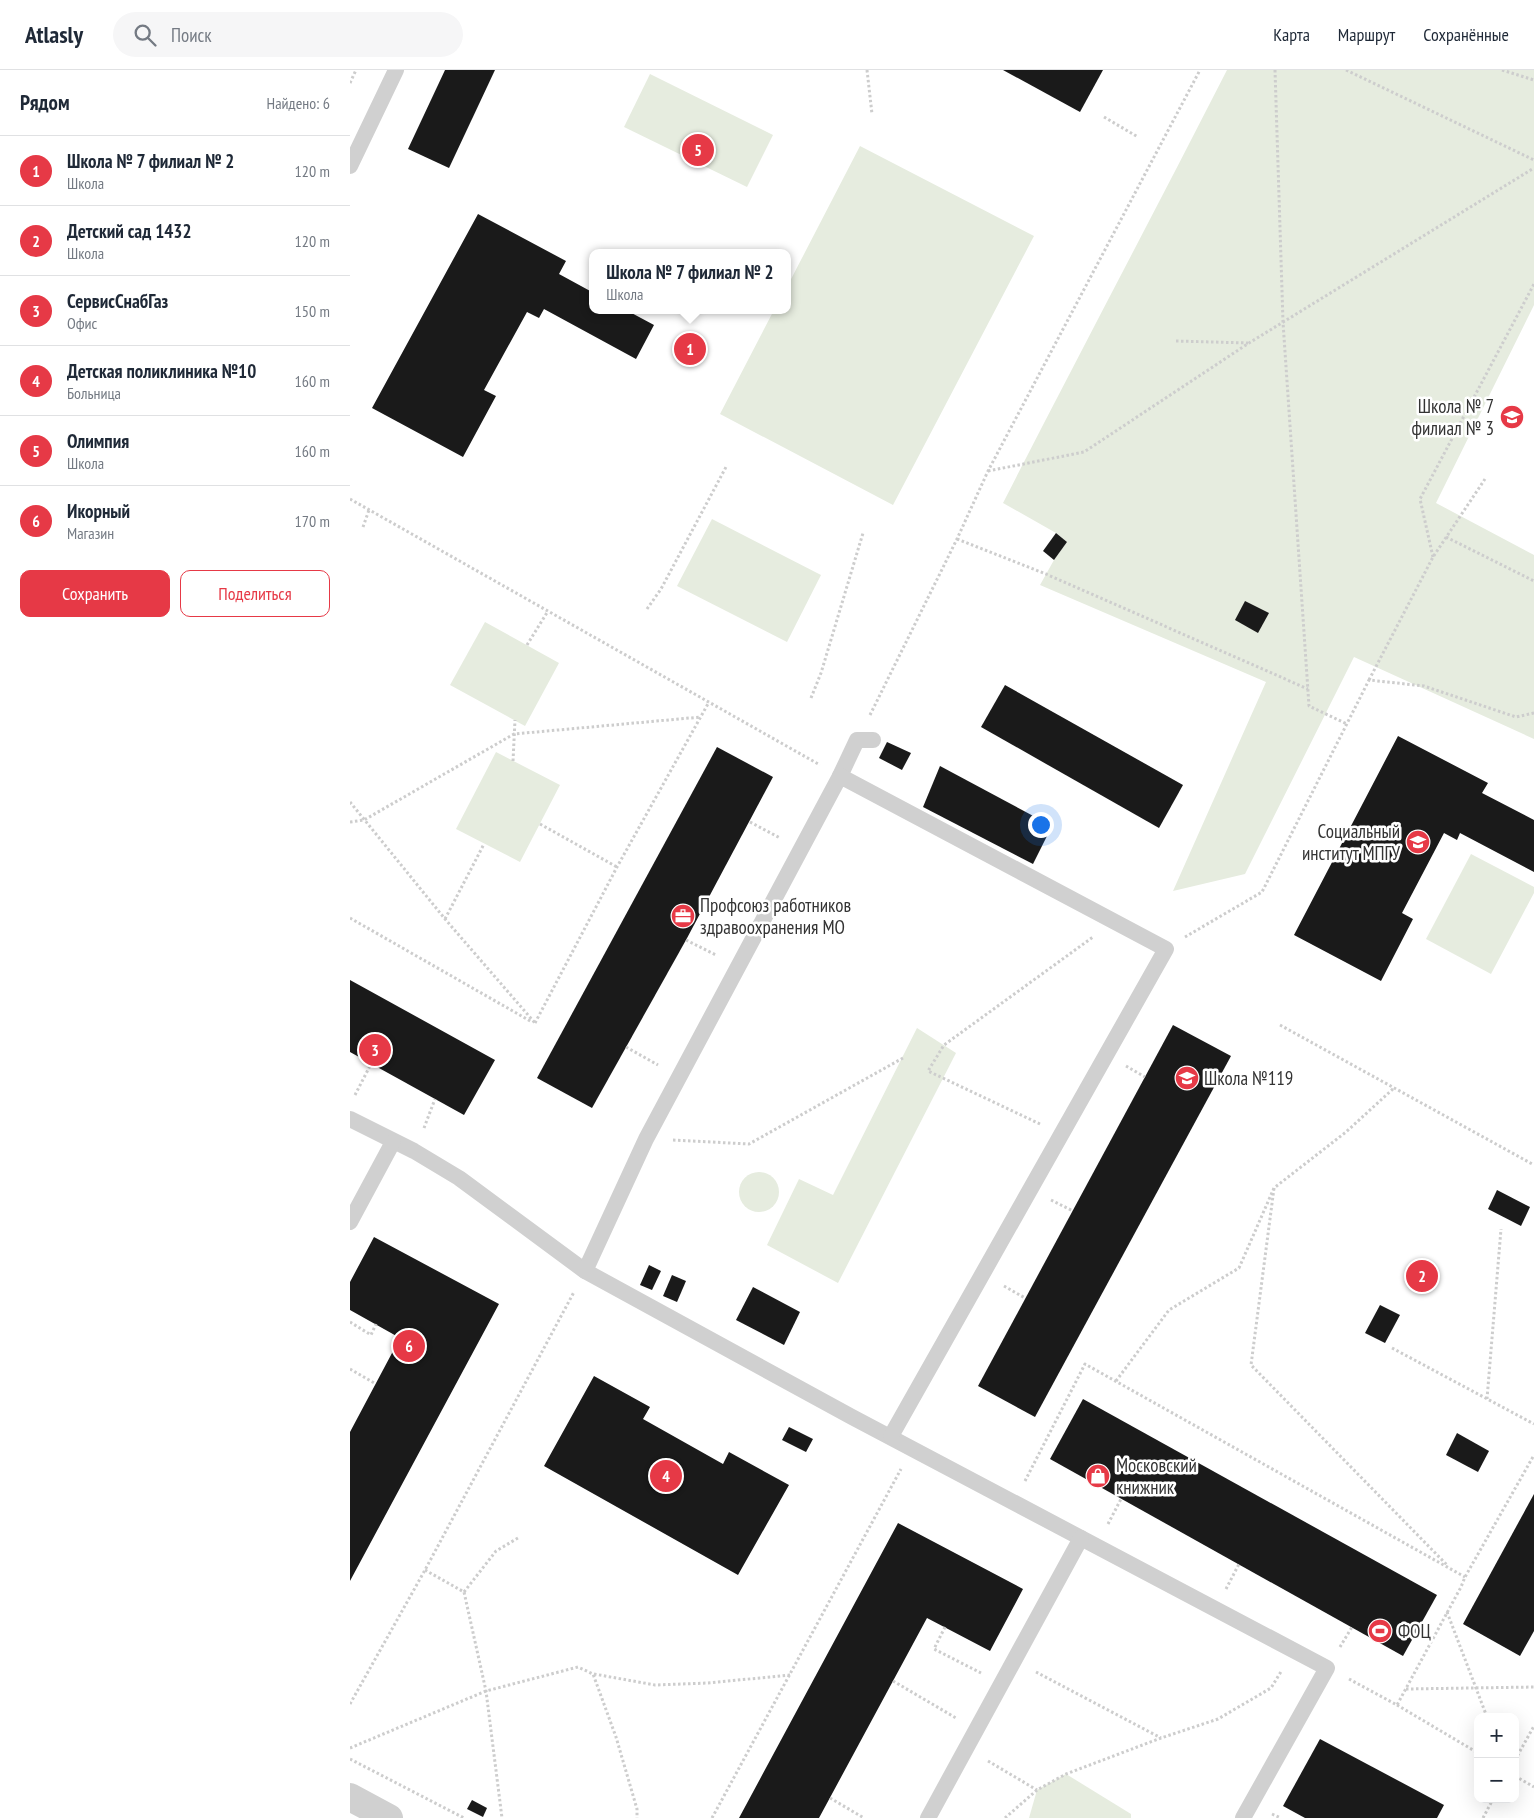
<!DOCTYPE html>
<html lang="ru">
<head>
<meta charset="utf-8">
<style>
  body { margin:0; font-family:"PT Sans Narrow",sans-serif; background:#f6f6f7; color:#1f2937 }
  .controls { position:absolute; right:15px; bottom:15px; display:grid; overflow:hidden; border-radius:10px; box-shadow:0 5px 20px #0002 }
  .controls button { width:45px; height:45px; display:grid; place-items:center; padding:0; border:0; border-bottom:1px solid #e0e1e3; background:#fff; color:#1f2937; font:25px sans-serif }
  .you { position:absolute; left:690px; top:754px; width:18px; height:18px; margin:-12px; border:4px solid #fff; border-radius:50%; background:#1a73e8; box-shadow:0 0 0 8px #1a73e833 }
  .badge { display:grid; place-items:center; width:32px; height:32px; border-radius:50%; background:#e63946; color:#fff; font-size:16px; font-weight:700 }
  .pin { position:absolute; translate:-50% -50%; border:2px solid #fff; box-shadow:0 1px 5px #0006 }
  .popup { position:absolute; left:239px; top:179px; width:202px; height:65px; box-sizing:border-box; display:grid; place-content:center; border-radius:10px; background:#fff; filter:drop-shadow(0 1px 4px #0005); font-size:16px; white-space:nowrap; color:#747a83 }
  .popup b { font-size:19px; color:#1f2937 }
  .popup::after { content:''; position:absolute; left:50%; top:100%; margin-left:-10px; border:10px solid transparent; border-top-color:#fff }
  .list { margin:0; padding:0; list-style:none }
  h2 { display:flex; justify-content:space-between; align-items:center; height:65px; margin:0; padding:0 20px; font-size:21px }
  h2 small { font-size:16px; font-weight:400; color:#747a83 }
  .list li { display:grid; grid-template-columns:32px 1fr auto; gap:15px; align-items:center; box-sizing:border-box; height:70px; padding:0 20px; border-top:1px solid #e0e1e3 }
  .list b { display:block; font-size:19px; white-space:nowrap }
  .list p { margin:0; font-size:16px; white-space:nowrap; color:#747a83 }
  .list em { font-size:16px; font-style:normal; color:#747a83 }
  .actions { display:flex; gap:10px; padding:15px 20px }
  .actions a { flex:1; padding:11px 0; border:1px solid #e63946; border-radius:10px; text-align:center; font-size:18px; color:#e63946 }
  .actions .main { background:#e63946; color:#fff }
  .icon { flex:none; width:28px; height:28px; fill:none; stroke:currentColor; stroke-width:2; stroke-linecap:round; stroke-linejoin:round }
  .map { position:relative; flex:none; width:1184px; height:1748px; overflow:hidden }
  header { display:flex; align-items:center; gap:30px; box-sizing:border-box; height:70px; padding:0 25px; background:#fff; border-bottom:1px solid #e0e1e3 }
  header strong { font-size:24px }
  nav { display:flex; gap:28px; margin-inline-start:auto; font-size:18px }
  .search { width:350px; height:45px; background:#f6f6f7; display:flex; align-items:center; gap:12px; box-sizing:border-box; padding:0 18px; border-radius:28px; color:#747a83; font-size:19px }
  main { display:flex }
  aside { flex:1; background:#fff }
  .map>svg:first-child { display:block }
  .green { fill:#e6ecdf }
  .building { fill:#1a1a1a }
  .lines { fill:none; stroke-linecap:round; stroke-linejoin:round }
  .path { stroke:#cdcdcd; stroke-width:3; stroke-dasharray:2.5 2.5; stroke-linecap:butt }
  .service { stroke:#d0d0d0; stroke-width:16 }
  .minor { stroke:#d0d0d0; stroke-width:28 }
  .labels { text-anchor:middle; dominant-baseline:central; stroke-width:5; stroke-linejoin:round; paint-order:stroke }
  .poi-label { font-size:19px; fill:#333; stroke:#fff; text-anchor:start }
</style>
</head>
<body>
<header>
<strong>Atlasly</strong>
<div class="search"><svg class="icon" aria-label="search" viewBox="0 0 24 24"><circle cx="10" cy="10" r="6"/><path d="M15 15l6 6"/></svg>Поиск</div>
<nav><a>Карта</a><a>Маршрут</a><a>Сохранённые</a></nav>
</header>
<main>
<aside>
<h2>Рядом<small>Найдено: 6</small></h2>
<ul class="list">
<li><span class="badge">1</span><div><b>Школа № 7 филиал № 2</b><p>Школа</p></div><em>120 m</em></li>
<li><span class="badge">2</span><div><b>Детский сад 1432</b><p>Школа</p></div><em>120 m</em></li>
<li><span class="badge">3</span><div><b>СервисСнабГаз</b><p>Офис</p></div><em>150 m</em></li>
<li><span class="badge">4</span><div><b>Детская поликлиника №10</b><p>Больница</p></div><em>160 m</em></li>
<li><span class="badge">5</span><div><b>Олимпия</b><p>Школа</p></div><em>160 m</em></li>
<li><span class="badge">6</span><div><b>Икорный</b><p>Магазин</p></div><em>170 m</em></li>
</ul>
<div class="actions"><a class="main">Сохранить</a><a>Поделиться</a></div>
</aside>
<div class="map">
<svg width="1184" height="1748" viewBox="0 0 1184 1748">
  <rect width="100%" height="100%" fill="#fff"/>
  <g class="green">
    <path d="M 877,0 L 1184,0 L 1184,235 L 1086,433 L 1184,485 L 1184,669 L 1004,587 L 895,804 L 823,821 L 916,612 L 690,515 L 704,490 L 717,472 L 706,463 L 653,433 C 727,288 803,145 877,0 Z"/>
    <path d="M 300,4 L 423,65 L 397,117 L 274,57 Z"/>
    <path d="M 510,76 L 684,166 L 543,435 L 370,344 L 424,240 L 438,240 L 438,215 Z"/>
    <path d="M 362,449 L 471,505 L 437,572 L 327,516 Z"/>
    <path d="M 135,552 L 209,593 L 175,656 L 100,615 Z"/>
    <path d="M 146,682 L 210,715 L 170,792 L 106,759 Z"/>
    <path d="M 1121,784 L 1184,817 L 1184,823 L 1141,904 L 1076,869 Z"/>
    <path d="M 567,958 L 606,983 L 488,1213 L 417,1175 L 449,1109 L 483,1125 Z"/>
    <circle cx="409" cy="1122" r="20"/>
    <path d="M 716,1704 L 781,1744 L 781,1748 L 679,1748 L 687,1720 Z"/>
  </g>
  <g class="building">
    <path d="M 95,0 L 145,0 L 99,98 L 58,79 Z"/>
    <path d="M 653,0 L 753,0 L 730,42 Z"/>
    <path d="M 128,144 L 216,191 L 209,204 L 242,222 L 242,240 L 276,240 L 304,255 L 286,289 L 194,239 L 189,248 L 177,242 L 134,320 L 146,326 L 113,387 L 22,338 Z"/>
    <path d="M 706,463 L 717,472 L 704,490 L 693,481 Z"/>
    <path d="M 895,531 L 919,543 L 908,563 L 885,550 Z"/>
    <path d="M 655,615 L 833,715 L 809,758 L 631,657 Z"/>
    <path d="M 1048,666 L 1138,713 L 1132,723 L 1184,750 L 1184,802 L 1110,763 L 1107,770 L 1094,763 L 1052,843 L 1063,849 L 1031,911 L 944,865 Z"/>
    <path d="M 537,672 L 561,683 L 552,700 L 529,688 Z"/>
    <path d="M 367,677 L 423,707 L 336,870 L 242,1038 L 187,1008 Z"/>
    <path d="M 590,696 L 702,756 L 683,794 L 573,737 Z"/>
    <path d="M 0,910 L 145,990 L 114,1045 L 0,982 Z"/>
    <path d="M 823,955 L 881,986 L 685,1347 L 628,1316 Z"/>
    <path d="M 1147,1120 L 1180,1137 L 1171,1156 L 1138,1139 Z"/>
    <path d="M 24,1167 L 149,1234 L 0,1511 L 0,1362 L 50,1268 L 0,1240 L 0,1212 Z"/>
    <path d="M 299,1195 L 311,1201 L 302,1220 L 290,1215 Z"/>
    <path d="M 322,1205 L 336,1211 L 327,1232 L 313,1226 Z"/>
    <path d="M 403,1217 L 450,1242 L 434,1275 L 386,1250 Z"/>
    <path d="M 1030,1235 L 1050,1245 L 1035,1273 L 1015,1263 Z"/>
    <path d="M 244,1306 L 300,1337 L 293,1349 L 373,1394 L 379,1382 L 439,1415 L 388,1505 L 194,1396 Z"/>
    <path d="M 733,1329 L 1087,1525 L 1053,1586 L 700,1389 Z"/>
    <path d="M 439,1357 L 463,1369 L 456,1382 L 432,1370 Z"/>
    <path d="M 1107,1363 L 1139,1381 L 1128,1402 L 1096,1385 Z"/>
    <path d="M 1184,1424 L 1184,1561 L 1170,1586 L 1113,1554 Z"/>
    <path d="M 548,1453 L 673,1519 L 640,1581 L 577,1548 L 469,1748 L 389,1748 Z"/>
    <path d="M 970,1669 L 1094,1735 L 1087,1748 L 955,1748 L 933,1736 Z"/>
    <path d="M 122,1730 L 137,1738 L 133,1747 L 117,1739 Z"/>
  </g>
  <g class="lines">
    <g class="path">
      <path d="M 517,0 L 522,44"/>
      <path d="M 925,0 L 933,252 L 959,636 L 997,654"/>
      <path d="M 996,0 L 1184,90"/>
      <path d="M 1152,0 L 1184,10"/>
      <path d="M 0,13 L 6,0"/>
      <path d="M 754,47 L 788,67"/>
      <path d="M 826,271 L 898,273"/>
      <path d="M 638,401 L 734,382 L 899,273 L 1184,98"/>
      <path d="M 0,429 L 470,695"/>
      <path d="M 13,457 L 19,440"/>
      <path d="M 1096,467 L 1184,511"/>
      <path d="M 607,469 L 696,504 L 958,619"/>
      <path d="M 1083,487 L 1070,429 L 1184,214"/>
      <path d="M 297,539 L 311,519 L 376,397"/>
      <path d="M 177,575 L 198,541"/>
      <path d="M 1019,610 L 1083,487 L 1135,409"/>
      <path d="M 461,628 L 471,603 L 513,463"/>
      <path d="M 520,645 L 607,469 L 638,401 L 850,0"/>
      <path d="M 163,691 L 165,650"/>
      <path d="M 0,732 L 95,849 L 185,953"/>
      <path d="M 0,752 L 14,750 L 164,664 L 351,647"/>
      <path d="M 400,752 L 430,768"/>
      <path d="M 190,754 L 267,797"/>
      <path d="M 0,848 L 182,952"/>
      <path d="M 95,849 L 134,774"/>
      <path d="M 835,867 L 912,822 L 1019,610 L 1074,616 L 1166,647 L 1184,643"/>
      <path d="M 336,870 L 366,885"/>
      <path d="M 185,953 L 267,797 L 359,632"/>
      <path d="M 930,955 L 1184,1095"/>
      <path d="M 276,977 L 308,995"/>
      <path d="M 776,996 L 795,1007"/>
      <path d="M 5,1025 L 21,994"/>
      <path d="M 690,1054 L 578,1001 L 594,975 L 743,867"/>
      <path d="M 74,1058 L 85,1029"/>
      <path d="M 323,1070 L 399,1074 L 553,988"/>
      <path d="M 924,1118 L 901,1295 L 1098,1496"/>
      <path d="M 701,1130 L 723,1141"/>
      <path d="M 654,1216 L 675,1228"/>
      <path d="M 0,1252 L 21,1265 L 26,1254"/>
      <path d="M 1042,1278 L 1184,1354"/>
      <path d="M 0,1299 L 26,1314"/>
      <path d="M 766,1311 L 819,1240 L 889,1198 L 924,1118 L 996,1062 L 1044,1018"/>
      <path d="M 1137,1329 L 1151,1159"/>
      <path d="M 675,1411 L 735,1294 L 1115,1507"/>
      <path d="M 758,1454 L 771,1429"/>
      <path d="M 75,1500 L 114,1522 L 136,1621 L 152,1748"/>
      <path d="M 876,1519 L 889,1494"/>
      <path d="M 114,1522 L 146,1481 L 168,1468"/>
      <path d="M 1097,1542 L 1137,1647"/>
      <path d="M 595,1557 L 584,1579 L 631,1603"/>
      <path d="M 990,1577 L 1002,1557"/>
      <path d="M 686,1602 L 811,1668"/>
      <path d="M 244,1604 L 305,1615 L 358,1613 L 440,1605"/>
      <path d="M 999,1609 L 1047,1635 L 1111,1517 L 1115,1507 L 1184,1385"/>
      <path d="M 543,1611 L 606,1648"/>
      <path d="M 1056,1619 L 1184,1617"/>
      <path d="M 0,1634 L 75,1500 L 224,1222"/>
      <path d="M 1047,1635 L 1128,1683"/>
      <path d="M 0,1678 L 136,1621 L 228,1597 L 243,1604 L 266,1667 L 287,1739 L 287,1748"/>
      <path d="M 0,1689 L 114,1748"/>
      <path d="M 1165,1690 L 1184,1656"/>
      <path d="M 638,1691 L 687,1720"/>
      <path d="M 1165,1706 L 1184,1717"/>
      <path d="M 480,1728 L 514,1748"/>
      <path d="M 922,1744 L 931,1748"/>
      <path d="M 362,1748 L 551,1399"/>
      <path d="M 655,1748 L 687,1720 L 716,1704 L 811,1668 L 868,1649 L 921,1618 L 932,1600"/>
      <path d="M 1133,1748 L 1143,1729"/>
    </g>
    <g class="service">
      <path d="M 0,96 L 46,0"/>
      <path d="M 490,706 L 507,670 L 523,670"/>
      <path d="M 0,1049 L 64,1081 L 109,1108 L 235,1201 L 502,1347 L 977,1598 L 893,1748"/>
      <path d="M 0,1152 L 43,1072"/>
      <path d="M 235,1201 L 296,1069 L 490,706 L 816,879 L 541,1366"/>
      <path d="M 578,1748 L 731,1468"/>
    </g>
    <path class="minor" d="M 0,1727 L 39,1748"/>
  </g>
  <defs>
    <g id="school-disc" transform="scale(1.25)"><circle r="9.5" fill="#e63946" stroke="#fff"/><path d="M0-5L7-2L0 1L-7-2ZM-4 1L0 2.5L4 1V4Q0 6-4 4Z" fill="#fff"/></g>
    <g id="university-disc" transform="scale(1.25)"><circle r="9.5" fill="#e63946" stroke="#fff"/><path d="M0-5L7-2L0 1L-7-2ZM-4 1L0 2.5L4 1V4Q0 6-4 4Z" fill="#fff"/></g>
    <g id="office-disc" transform="scale(1.25)"><circle r="9.5" fill="#e63946" stroke="#fff"/><path d="M-6-3h4V-5.5h4V-3h4V5H-6ZM-1-4.5V-3h2v-1.5ZM-6 0V1H6V0Z" fill="#fff"/></g>
    <g id="shop-disc" transform="scale(1.25)"><circle r="9.5" fill="#e63946" stroke="#fff"/><path d="M-5-2.5h2.3a2.7 3.5 0 0 1 5.4 0H5L5.5 6h-11ZM-1.5-2.5h3a1.5 2.3 0 0 0-3 0Z" fill="#fff"/></g>
    <g id="stadium-disc" transform="scale(1.25)"><circle r="9.5" fill="#e63946" stroke="#fff"/><path d="M0-5a6.5 5 0 1 0 0 10a6.5 5 0 1 0 0-10ZM-3.5-1.8h7v3.6h-7Z" fill="#fff"/></g>
  </defs>
  <g fill-rule="evenodd">
    <use href="#school-disc" x="1162" y="347"/>
    <use href="#university-disc" x="1068" y="772"/>
    <use href="#office-disc" x="333" y="846"/>
    <use href="#school-disc" x="837" y="1008"/>
    <use href="#shop-disc" x="748" y="1406"/>
    <use href="#stadium-disc" x="1030" y="1561"/>
  </g>
  <g class="labels">
    <g class="poi-label">
      <text x="1144" y="336" text-anchor="end">Школа № 7<tspan x="1144" dy="22">филиал № 3</tspan></text>
      <text x="1050" y="761" text-anchor="end">Социальный<tspan x="1050" dy="22">институт МПГУ</tspan></text>
      <text x="350" y="835">Профсоюз работников<tspan x="350" dy="22">здравоохранения МО</tspan></text>
      <text x="854" y="1008">Школа №119</text>
      <text x="766" y="1395">Московский<tspan x="766" dy="22">книжник</tspan></text>
      <text x="1048" y="1561">ФОЦ</text>
    </g>
  </g>
</svg>
<div class="controls">
<button>+</button>
<button>−</button>
</div>
<div class="you"></div>
<div class="pin badge" style="left:340px;top:279px">1</div>
<div class="popup"><b>Школа № 7 филиал № 2</b>Школа</div>
<div class="pin badge" style="left:1072px;top:1206px">2</div>
<div class="pin badge" style="left:25px;top:980px">3</div>
<div class="pin badge" style="left:316px;top:1406px">4</div>
<div class="pin badge" style="left:348px;top:80px">5</div>
<div class="pin badge" style="left:59px;top:1276px">6</div>
</div>
</main>
</body>
</html>
